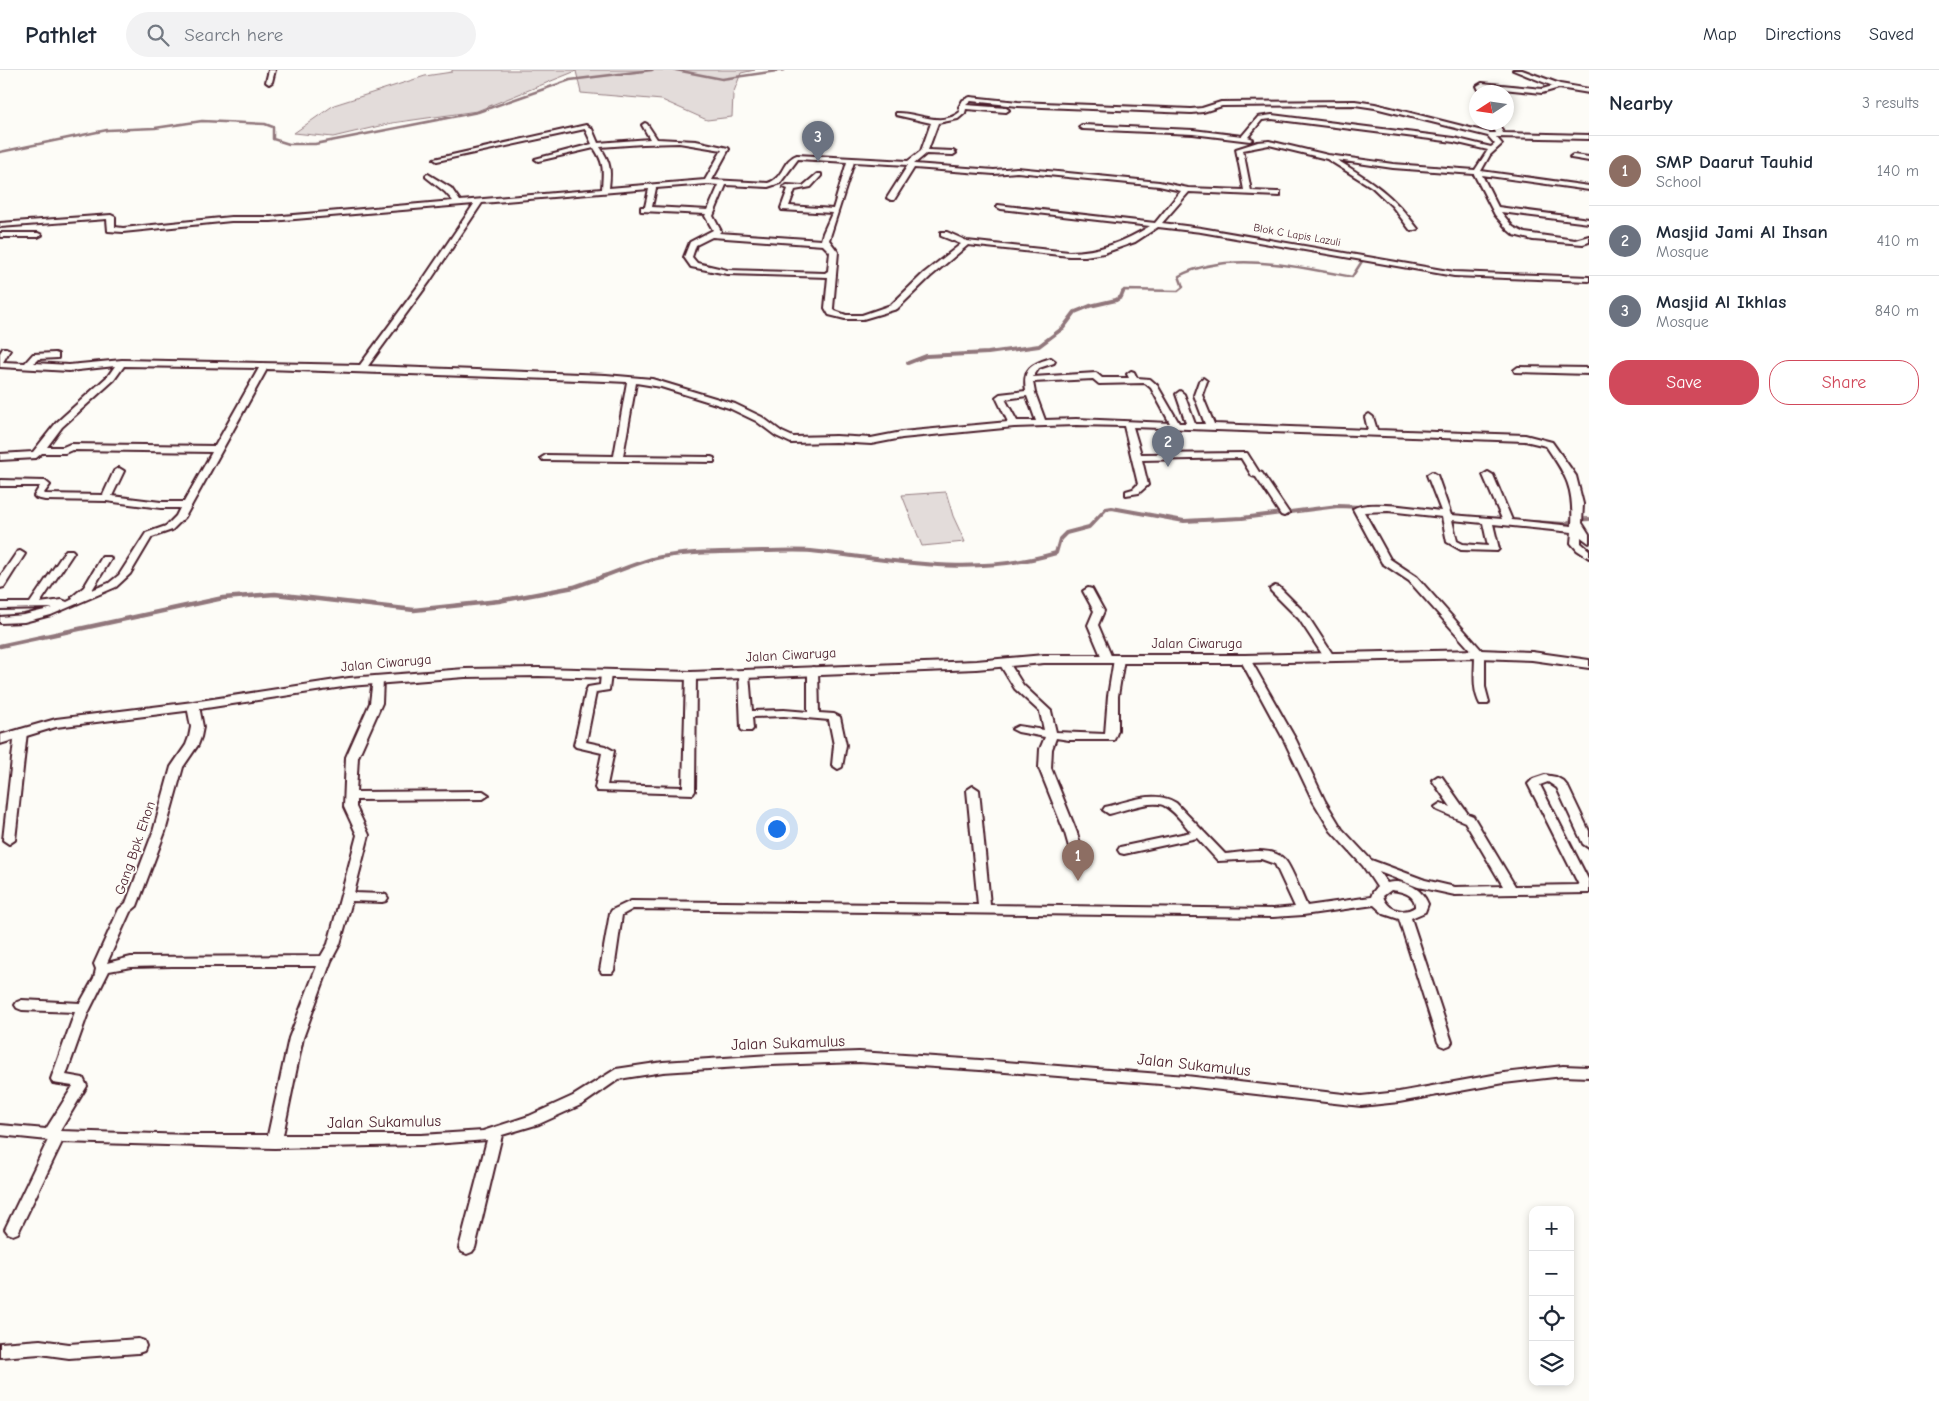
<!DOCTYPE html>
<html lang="en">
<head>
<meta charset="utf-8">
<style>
  body { margin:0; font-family:"Comic Neue",sans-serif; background:#f2f2f3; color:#1f2937 }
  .controls { position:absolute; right:15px; bottom:15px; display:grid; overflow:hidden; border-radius:10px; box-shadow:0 2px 8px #0003 }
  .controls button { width:45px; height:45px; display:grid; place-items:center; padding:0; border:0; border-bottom:1px solid #e0e1e3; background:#fff; color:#1f2937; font:25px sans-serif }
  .compass { position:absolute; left:1469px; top:15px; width:45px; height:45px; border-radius:50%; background:#fff; box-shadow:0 2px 8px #0003; rotate:258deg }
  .you { position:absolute; left:776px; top:758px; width:18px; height:18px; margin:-12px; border:4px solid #fff; border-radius:50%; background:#1a73e8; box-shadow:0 0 0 8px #1a73e833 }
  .badge { display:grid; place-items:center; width:32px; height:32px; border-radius:50%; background:#d1495b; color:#fff; font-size:16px; font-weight:700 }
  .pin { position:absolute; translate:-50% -41px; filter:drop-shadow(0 1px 2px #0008) }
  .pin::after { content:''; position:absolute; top:26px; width:18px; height:15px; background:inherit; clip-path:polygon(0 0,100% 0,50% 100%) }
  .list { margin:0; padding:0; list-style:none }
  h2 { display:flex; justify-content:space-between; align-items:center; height:65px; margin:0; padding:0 20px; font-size:21px }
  h2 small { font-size:16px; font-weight:400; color:#747a83 }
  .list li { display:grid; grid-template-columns:32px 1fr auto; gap:15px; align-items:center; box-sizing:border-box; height:70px; padding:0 20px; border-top:1px solid #e0e1e3 }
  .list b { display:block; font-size:19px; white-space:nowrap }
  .list p { margin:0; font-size:16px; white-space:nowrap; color:#747a83 }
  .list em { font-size:16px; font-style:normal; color:#747a83 }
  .actions { display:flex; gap:10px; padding:15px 20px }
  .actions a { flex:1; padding:11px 0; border:1px solid #d1495b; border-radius:20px; text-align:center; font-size:18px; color:#d1495b }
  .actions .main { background:#d1495b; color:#fff }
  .icon { flex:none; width:28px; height:28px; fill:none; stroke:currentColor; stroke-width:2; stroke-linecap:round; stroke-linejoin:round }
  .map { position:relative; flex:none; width:1589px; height:1331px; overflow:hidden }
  header { display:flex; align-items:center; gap:30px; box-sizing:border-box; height:70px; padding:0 25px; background:#fff; border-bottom:1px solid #e0e1e3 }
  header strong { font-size:24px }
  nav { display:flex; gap:28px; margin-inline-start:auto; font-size:18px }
  .search { width:350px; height:45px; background:#f2f2f3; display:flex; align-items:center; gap:12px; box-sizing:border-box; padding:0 18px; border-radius:28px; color:#747a83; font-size:19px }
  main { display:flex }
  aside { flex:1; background:#fff }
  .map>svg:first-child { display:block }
  .green { fill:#e3dcda; stroke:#967e82 }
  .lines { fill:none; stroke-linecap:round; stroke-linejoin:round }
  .stream-far2 { stroke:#91777b; stroke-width:2.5 }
  .stream-far1 { stroke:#91777b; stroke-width:4 }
  .stream { stroke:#91777b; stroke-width:4.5 }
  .minor-casing { stroke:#4a1f2b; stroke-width:4 }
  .tertiary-casing { stroke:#4a1f2b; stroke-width:4 }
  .minor { fill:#fdfcf7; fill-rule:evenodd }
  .tertiary { fill:#fdfcf7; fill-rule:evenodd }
  .labels { text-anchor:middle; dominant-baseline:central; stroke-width:4; stroke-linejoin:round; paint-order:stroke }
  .far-street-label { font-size:11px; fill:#4a1f2b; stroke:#fdfcf7 }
  .street-label { font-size:14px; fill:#4a1f2b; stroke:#fdfcf7 }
  .near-street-label { font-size:16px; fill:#4a1f2b; stroke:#fdfcf7 }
</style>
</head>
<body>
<header>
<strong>Pathlet</strong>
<div class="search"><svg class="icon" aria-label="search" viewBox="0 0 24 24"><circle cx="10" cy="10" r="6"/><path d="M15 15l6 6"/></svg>Search here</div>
<nav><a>Map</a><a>Directions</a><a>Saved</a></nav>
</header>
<main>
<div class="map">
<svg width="1589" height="1331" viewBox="0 0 1589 1331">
  <rect width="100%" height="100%" fill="#fdfcf7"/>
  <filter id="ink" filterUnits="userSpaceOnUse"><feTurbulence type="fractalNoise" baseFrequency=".02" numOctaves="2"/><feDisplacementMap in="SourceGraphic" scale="10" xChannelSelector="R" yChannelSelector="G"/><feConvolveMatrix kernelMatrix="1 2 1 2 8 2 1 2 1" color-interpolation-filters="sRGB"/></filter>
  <g filter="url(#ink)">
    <g class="green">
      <path d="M 452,0 L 755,0 L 741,3 L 733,24 L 732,47 L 707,50 L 662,30 L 581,23 L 576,1 L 477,41 L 392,53 L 333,67 L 294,63 L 334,35 L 425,6 L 452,2 Z"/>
      <path d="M 946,422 L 953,446 L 965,472 L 922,476 L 902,425 Z"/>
    </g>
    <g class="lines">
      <g class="stream-far2">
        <path d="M 676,0 L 722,9 L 784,0"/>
        <path d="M 0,82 L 107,60 L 155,58 L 202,51 L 265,54 L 273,57 L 273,69 L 289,74 L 315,74 L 478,42 L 570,10 L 652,0"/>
        <path d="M 1525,205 L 1570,206"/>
        <path d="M 1123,223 L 1124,220 L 1178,221 L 1183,217 L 1179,206 C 1227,180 1301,197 1352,207 L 1364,188"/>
      </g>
      <g class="stream-far1">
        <path d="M 908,293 L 926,286 L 988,283 L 1039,276 L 1063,258 L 1075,242 L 1090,236 L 1116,230 L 1121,227 L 1123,222"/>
        <path d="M 1534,452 L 1565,454 L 1573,450 L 1589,449"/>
        <path d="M 601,507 C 618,501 635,494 652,489 C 683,481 729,482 762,481 C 778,481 795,480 811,481 C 896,490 972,508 1056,483 L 1060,469 L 1066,463 L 1089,457 L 1106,439 L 1112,438 L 1184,451 L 1242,448 L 1338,436 L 1362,437"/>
      </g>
      <path class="stream" d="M 0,576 L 223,528 L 275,524 L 414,540 L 499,531 L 574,517 L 605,506"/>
      <g class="minor-casing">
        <g id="minor">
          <path d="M 269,0 L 275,0 L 272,12 L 269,14 L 266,12 Z"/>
          <path d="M 1513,0 L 1522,0 L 1560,14 L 1589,19 L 1589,23 L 1559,18 L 1542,23 L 1484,17 L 1486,22 L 1480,22 L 1477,16 L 1482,13 L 1542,19 L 1553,16 Z"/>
          <path d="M 970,27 L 1018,32 L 1191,39 L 1202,38 L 1221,32 L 1355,31 L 1375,34 L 1490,63 L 1496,63 L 1492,52 L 1498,52 L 1503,63 L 1589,65 L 1589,69 L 1496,67 L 1502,74 L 1490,85 L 1481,101 L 1589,116 L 1589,120 L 1482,105 L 1498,137 L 1589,149 L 1589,153 L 1501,142 L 1513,157 L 1525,163 L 1575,170 L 1589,166 L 1589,172 L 1583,174 L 1533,170 L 1514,165 L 1508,160 L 1495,145 L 1474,104 L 1393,98 L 1337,90 C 1373,112 1392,124 1418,159 L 1411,161 L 1392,136 L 1372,117 L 1327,89 L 1269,75 L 1243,80 L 1251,121 L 1277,122 L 1280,122 L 1280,126 L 1189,122 L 1162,153 L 1201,158 L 1454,202 L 1589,207 L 1589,211 L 1454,206 L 1201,162 L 1158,157 L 1135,172 L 1104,183 L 1085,186 L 1069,186 L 968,175 L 930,207 L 897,239 L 863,249 L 845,249 L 829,245 L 825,238 L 828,207 L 727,204 L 691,197 L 684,187 L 690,172 L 713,160 L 705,146 L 706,144 L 641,141 L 641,137 L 645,137 L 649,119 L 482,133 L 430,211 L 368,296 L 606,305 L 652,309 L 735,334 L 762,347 L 782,362 L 793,367 L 836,366 L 871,368 L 902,362 L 1008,352 L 996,327 L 1000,324 L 1026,321 C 1022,298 1032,294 1051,288 L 1055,291 L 1054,293 L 1039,298 L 1033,307 L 1096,303 L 1102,308 L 1129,308 L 1127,304 L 1131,301 L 1134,302 L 1137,308 L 1150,309 L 1157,315 L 1179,353 L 1186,353 L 1176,324 L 1180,321 L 1184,324 L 1195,354 L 1205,354 L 1194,325 L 1199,311 L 1203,308 L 1207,311 L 1202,325 L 1214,354 L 1368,360 L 1365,347 L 1369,344 L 1373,347 L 1377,360 L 1525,365 L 1552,372 L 1576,406 L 1583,434 L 1582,453 L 1589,464 L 1589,473 L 1581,467 L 1581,473 L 1589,480 L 1589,488 L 1577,480 L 1571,473 L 1572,462 L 1493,454 L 1499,479 L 1497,481 L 1461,480 L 1447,472 L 1442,447 L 1388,441 L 1364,442 L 1390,489 L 1417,507 L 1485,584 L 1485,617 L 1489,632 L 1488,634 L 1480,634 C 1472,619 1475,601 1475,585 L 1409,511 L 1382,493 L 1353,439 C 1365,429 1424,439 1441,441 L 1427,405 L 1432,402 L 1437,405 L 1451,445 L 1502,449 L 1483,405 L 1488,402 L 1493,405 L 1512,450 L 1572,456 C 1574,417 1567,407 1546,376 L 1525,371 L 1133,357 L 1141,384 L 1247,383 L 1259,402 L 1262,403 L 1289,443 L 1284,446 L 1281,445 L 1256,407 L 1252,406 L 1241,388 L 1142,390 L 1148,415 L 1139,423 L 1126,425 L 1126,421 L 1133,419 L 1138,414 L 1124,356 L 1076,355 L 1014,357 L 902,368 L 871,374 L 836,372 L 791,373 L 776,366 L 756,351 L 729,338 L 661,317 L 636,313 L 623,386 L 711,387 L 714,388 L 714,392 L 543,390 L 541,388 L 546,385 L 614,386 L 627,312 L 606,311 L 267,299 L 185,447 L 172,460 L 152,467 L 130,504 L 116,517 L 51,545 L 24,552 L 0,553 L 0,547 L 24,545 L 53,538 L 0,539 L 0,533 L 30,533 L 66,480 L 72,480 L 74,482 L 40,533 L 62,530 L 67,532 L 73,529 L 72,527 L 84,517 L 102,487 L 110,487 L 111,489 L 92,520 L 109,513 L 119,505 L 146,463 L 166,456 L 176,446 L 180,438 L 161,438 L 106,431 L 45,430 L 36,428 L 34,426 L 40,416 L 0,416 L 0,410 L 45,411 L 50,415 L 44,423 L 45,424 L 103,425 L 114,401 L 119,398 L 124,401 L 112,426 L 161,432 L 184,432 L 212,382 L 72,380 L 65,383 L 42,383 L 36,388 L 0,390 L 0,384 L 33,382 L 56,353 L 108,306 L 115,296 L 69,301 L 0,297 L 0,283 L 3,278 L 6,278 L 10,280 L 3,292 L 25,293 L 33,284 L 55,283 L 58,284 L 58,288 L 38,289 L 34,293 L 69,295 L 122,290 L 360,295 L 424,208 L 474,134 L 271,151 L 231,151 L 123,162 L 108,161 L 107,149 L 0,157 L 0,153 L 111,145 L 115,147 L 115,157 L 123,158 L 231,147 L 271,147 L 453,131 L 445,122 L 426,107 L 426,105 L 428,104 L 451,118 L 460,131 L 602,119 C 603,101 605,94 594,78 L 538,91 L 535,89 L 592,74 L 585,59 L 437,91 L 434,89 L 586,55 L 592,59 L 598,73 L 650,69 L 642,55 L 645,53 L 647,54 L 657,69 L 696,71 L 728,78 L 729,79 L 712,110 L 768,113 C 784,108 782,90 797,85 L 908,91 L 921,81 L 931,53 L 896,45 L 896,43 C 918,42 940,58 960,42 L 959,37 L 963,30 ZM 971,31 L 1018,36 L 1191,43 L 1203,42 L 1222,36 L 1355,35 L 1375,38 L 1488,66 L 1495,74 L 1491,77 L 1454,68 L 1272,45 L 1258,47 L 1242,66 L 1193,60 L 1082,55 L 1079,57 L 1082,59 L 1193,64 L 1250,71 L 1253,69 L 1248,67 L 1262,50 L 1272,49 L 1454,72 L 1488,80 L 1475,100 L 1393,94 L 1328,85 L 1269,71 L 1258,72 L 1236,79 L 1244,120 L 1188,118 L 1159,112 L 1017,98 L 994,100 L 914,94 L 926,84 L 953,85 L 956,83 L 953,81 L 928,80 L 938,53 L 958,49 L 965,43 L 966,39 L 1006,42 L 1009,40 L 1006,38 L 966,35 ZM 679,73 L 722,80 L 705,110 L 609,118 C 611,100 611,93 600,77 L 643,74 ZM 798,89 L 847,92 L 833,139 L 789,136 L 795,120 L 811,117 L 821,106 L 821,104 L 817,104 L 803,116 L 787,115 L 783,117 L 788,119 L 781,138 L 782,140 L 832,143 L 823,163 L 821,170 L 719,163 L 721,161 L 713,146 L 726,115 L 768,117 L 780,113 ZM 854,92 L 908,95 L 887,128 L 891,130 L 894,130 L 914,98 L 994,104 L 1017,102 L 1159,116 L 1181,121 L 1155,153 L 998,135 L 997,137 L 1001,139 L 1150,156 C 1124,172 1099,182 1069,182 L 967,171 L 947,162 L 941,162 L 941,166 L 961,174 L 924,203 L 891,235 L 862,245 L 846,245 L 835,241 L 833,238 L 838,182 L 829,170 ZM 707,114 L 719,115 L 708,140 L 652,137 L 656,118 ZM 712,167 L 823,175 L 830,182 L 828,201 L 825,203 L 727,200 L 697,193 L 692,187 L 696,175 ZM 124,296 L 259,298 L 215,376 L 70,374 L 63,377 L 47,377 L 62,357 L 114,310 ZM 1093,309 L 1099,314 L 1145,313 L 1151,318 L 1170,353 L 1076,349 L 1045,350 L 1035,323 L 1033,312 ZM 1027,326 L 1036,351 L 1017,351 L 1005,329 ZM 1452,450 L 1483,453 L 1488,476 L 1463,474 L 1457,471 Z"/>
          <path d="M 1573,85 L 1589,87 L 1589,91 L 1571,88 L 1570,87 Z"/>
          <path d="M 0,163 L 38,163 L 42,165 L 38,167 L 0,167 Z"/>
          <path d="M 1518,297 L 1589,298 L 1589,304 L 1515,302 L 1514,300 Z"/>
          <path d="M 20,481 L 25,484 L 4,517 L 0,518 L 0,507 L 17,482 Z"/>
          <path d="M 1275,516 L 1279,517 L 1307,545 L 1335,588 L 1334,590 L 1326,590 L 1299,549 L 1271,521 L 1270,519 Z"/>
          <path d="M 1088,518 L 1092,519 L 1104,541 L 1098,555 L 1112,588 L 1111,590 L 1103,590 L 1102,588 L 1088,555 L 1094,541 L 1083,521 Z"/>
          <path d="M 1119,586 L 1124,589 L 1118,626 L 1118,660 L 1114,670 L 1069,670 L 1056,668 L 1052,679 L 1051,698 L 1077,763 L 1083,784 L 1077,788 L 1071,784 L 1065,763 L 1039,698 L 1040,679 L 1045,667 L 1018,662 L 1012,659 L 1018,656 L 1044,660 L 1040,642 L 1015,619 L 999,593 L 1004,590 L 1008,591 L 1023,615 L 1051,641 L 1056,662 L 1105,664 L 1108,626 L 1114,589 Z"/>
          <path d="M 1245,586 L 1250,589 L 1296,670 L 1325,731 L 1342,759 L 1371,790 L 1425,810 L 1455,817 L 1503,816 L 1465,752 L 1437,740 L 1435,737 L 1441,733 L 1451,737 L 1432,710 L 1438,706 L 1442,707 L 1468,744 L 1473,746 L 1515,816 L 1579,815 L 1528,714 L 1533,709 L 1545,705 L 1556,707 L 1563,711 L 1568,717 L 1589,761 L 1589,778 L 1583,774 L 1557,718 L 1548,712 L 1540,715 L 1589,811 L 1589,823 L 1455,825 L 1418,817 L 1379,802 L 1387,813 C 1404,809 1422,818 1428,834 L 1425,842 L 1411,848 L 1452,972 L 1450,975 L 1445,977 L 1440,975 L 1438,972 L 1399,849 L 1384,844 L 1374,835 L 1303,845 L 1273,847 L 633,839 L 622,845 L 614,900 L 612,903 L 602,903 L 600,900 L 610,843 L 612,840 L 631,831 L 978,835 L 967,720 L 973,716 L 979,720 L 990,835 L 1273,839 L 1295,837 L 1275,794 L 1261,789 L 1218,791 L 1197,768 L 1124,784 L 1120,783 L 1118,780 L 1120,777 L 1191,762 C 1183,753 1174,740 1163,735 C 1150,730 1122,741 1109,744 L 1103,740 L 1105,737 C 1127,732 1155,719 1176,733 L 1225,784 C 1242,783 1272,775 1285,790 C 1293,800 1301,824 1307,836 L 1371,827 L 1373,822 L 1377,817 L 1363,796 L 1331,761 L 1313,731 L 1284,670 L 1240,589 ZM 1391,820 C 1401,821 1416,824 1415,837 C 1403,845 1387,840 1383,826 Z"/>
          <path d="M 813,597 L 818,600 L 819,643 L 834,644 L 840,647 L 846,675 L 842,697 L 838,699 L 832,695 L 834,675 L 829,650 L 784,646 L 752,647 L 753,659 L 751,661 L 743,661 L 741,659 L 739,604 L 740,602 L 748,602 L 749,604 L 752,641 L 784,640 L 808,642 L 808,600 Z"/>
          <path d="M 606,601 L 611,604 L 609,620 L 596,622 L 586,672 L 605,676 L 614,681 L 607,715 L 683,717 L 686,606 L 691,603 L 695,604 L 696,606 L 695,721 L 693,724 L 597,721 L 595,718 L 602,683 L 576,677 L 574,675 L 586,621 L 588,617 L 600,615 L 601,604 Z"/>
          <path d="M 378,606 L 383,609 L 382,633 L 358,687 L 356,722 L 483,721 L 489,725 L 483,729 L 356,730 L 356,737 L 369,765 L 354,823 L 382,824 L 386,825 L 388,828 L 386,831 L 382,832 L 352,831 L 340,874 L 331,891 L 303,968 L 283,1065 L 421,1065 L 483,1061 L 529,1046 L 573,1026 L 616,999 L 663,992 L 771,985 L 859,982 L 980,990 L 1186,1006 L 1361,1026 L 1399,1022 L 1504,1003 L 1563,996 L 1589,997 L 1589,1007 L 1563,1006 L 1504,1013 L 1399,1032 L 1361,1036 L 1186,1016 L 980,1000 L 859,992 L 771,995 L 663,1002 L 619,1009 L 583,1034 L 539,1054 L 502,1065 L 475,1178 L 472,1182 L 467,1184 L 462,1182 L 459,1178 L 487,1070 L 421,1075 L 274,1078 L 62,1072 L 18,1163 L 13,1165 L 8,1163 L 5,1159 L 48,1070 L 0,1065 L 0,1055 L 46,1059 L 73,1016 L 53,1013 L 51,1009 L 75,942 L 22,940 L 17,938 L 15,935 L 17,932 L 22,930 L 80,933 L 94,908 L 96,899 L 94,894 L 119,839 L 126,833 L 153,762 L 171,697 L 186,675 L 189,667 L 191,657 L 187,636 L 193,633 L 199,636 L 203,657 L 201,667 L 198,675 L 183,697 L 165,762 L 137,836 L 130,842 L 107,893 L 131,887 L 321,886 L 328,874 L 357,765 L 344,737 L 346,687 L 370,633 L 373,609 ZM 172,896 L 317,896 L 289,968 L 268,1065 L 190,1065 L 60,1061 L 87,1016 L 83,1008 L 66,1005 L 88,943 L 109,901 L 131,897 Z"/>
          <path d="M 21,659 L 27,662 L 15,770 L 9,774 L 3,770 L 15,662 Z"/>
          <path d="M 138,1269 L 144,1271 L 146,1276 L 144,1281 L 138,1283 L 69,1288 L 40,1284 L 0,1287 L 0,1273 L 40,1270 L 69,1274 Z"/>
        </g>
      </g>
      <g class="tertiary-casing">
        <path id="tertiary" d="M 1480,580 L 1532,582 L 1589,590 L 1589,598 L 1532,590 L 1480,588 L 1245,593 L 1044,593 L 976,599 L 691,610 L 539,606 L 465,607 L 349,616 L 193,640 L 56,657 L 0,674 L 0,665 L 56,649 L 193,632 L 349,608 L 465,599 L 539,598 L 691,602 L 976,591 L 1044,585 L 1245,585 Z"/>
      </g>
      <use href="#minor" class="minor"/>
      <use href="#tertiary" class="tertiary"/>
    </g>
  </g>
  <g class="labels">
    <g class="far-street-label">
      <text transform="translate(1297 165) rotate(10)">Blok C Lapis Lazuli</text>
    </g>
    <g class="street-label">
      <text x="1197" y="573">Jalan Ciwaruga</text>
      <text transform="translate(791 585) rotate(-3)">Jalan Ciwaruga</text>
      <text transform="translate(386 593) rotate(-5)">Jalan Ciwaruga</text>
      <text transform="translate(135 778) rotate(-71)">Gang Bpk. Ehon</text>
    </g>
    <g class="near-street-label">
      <text transform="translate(788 973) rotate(-2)">Jalan Sukamulus</text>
      <text transform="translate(1194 995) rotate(6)">Jalan Sukamulus</text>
      <text transform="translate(384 1052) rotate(-1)">Jalan Sukamulus</text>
    </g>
  </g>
</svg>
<div class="controls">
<button>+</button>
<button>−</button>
<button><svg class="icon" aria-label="locate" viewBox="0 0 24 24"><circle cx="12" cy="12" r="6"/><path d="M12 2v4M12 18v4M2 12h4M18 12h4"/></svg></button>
<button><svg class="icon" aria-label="layers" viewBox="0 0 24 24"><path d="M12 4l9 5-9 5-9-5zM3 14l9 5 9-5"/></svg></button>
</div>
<svg class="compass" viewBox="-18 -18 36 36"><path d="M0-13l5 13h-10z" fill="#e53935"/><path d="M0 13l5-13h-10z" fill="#747a83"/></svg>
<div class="you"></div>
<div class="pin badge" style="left:1078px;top:811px;background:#8d6e63">1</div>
<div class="pin badge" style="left:1168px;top:397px;background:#6b7280">2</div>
<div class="pin badge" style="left:818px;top:92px;background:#6b7280">3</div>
</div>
<aside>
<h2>Nearby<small>3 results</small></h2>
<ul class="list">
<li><span class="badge" style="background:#8d6e63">1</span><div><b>SMP Daarut Tauhid</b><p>School</p></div><em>140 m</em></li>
<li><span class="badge" style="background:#6b7280">2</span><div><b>Masjid Jami Al Ihsan</b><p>Mosque</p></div><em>410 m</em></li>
<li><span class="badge" style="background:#6b7280">3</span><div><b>Masjid Al Ikhlas</b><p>Mosque</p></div><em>840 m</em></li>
</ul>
<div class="actions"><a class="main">Save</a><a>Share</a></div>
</aside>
</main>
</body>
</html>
